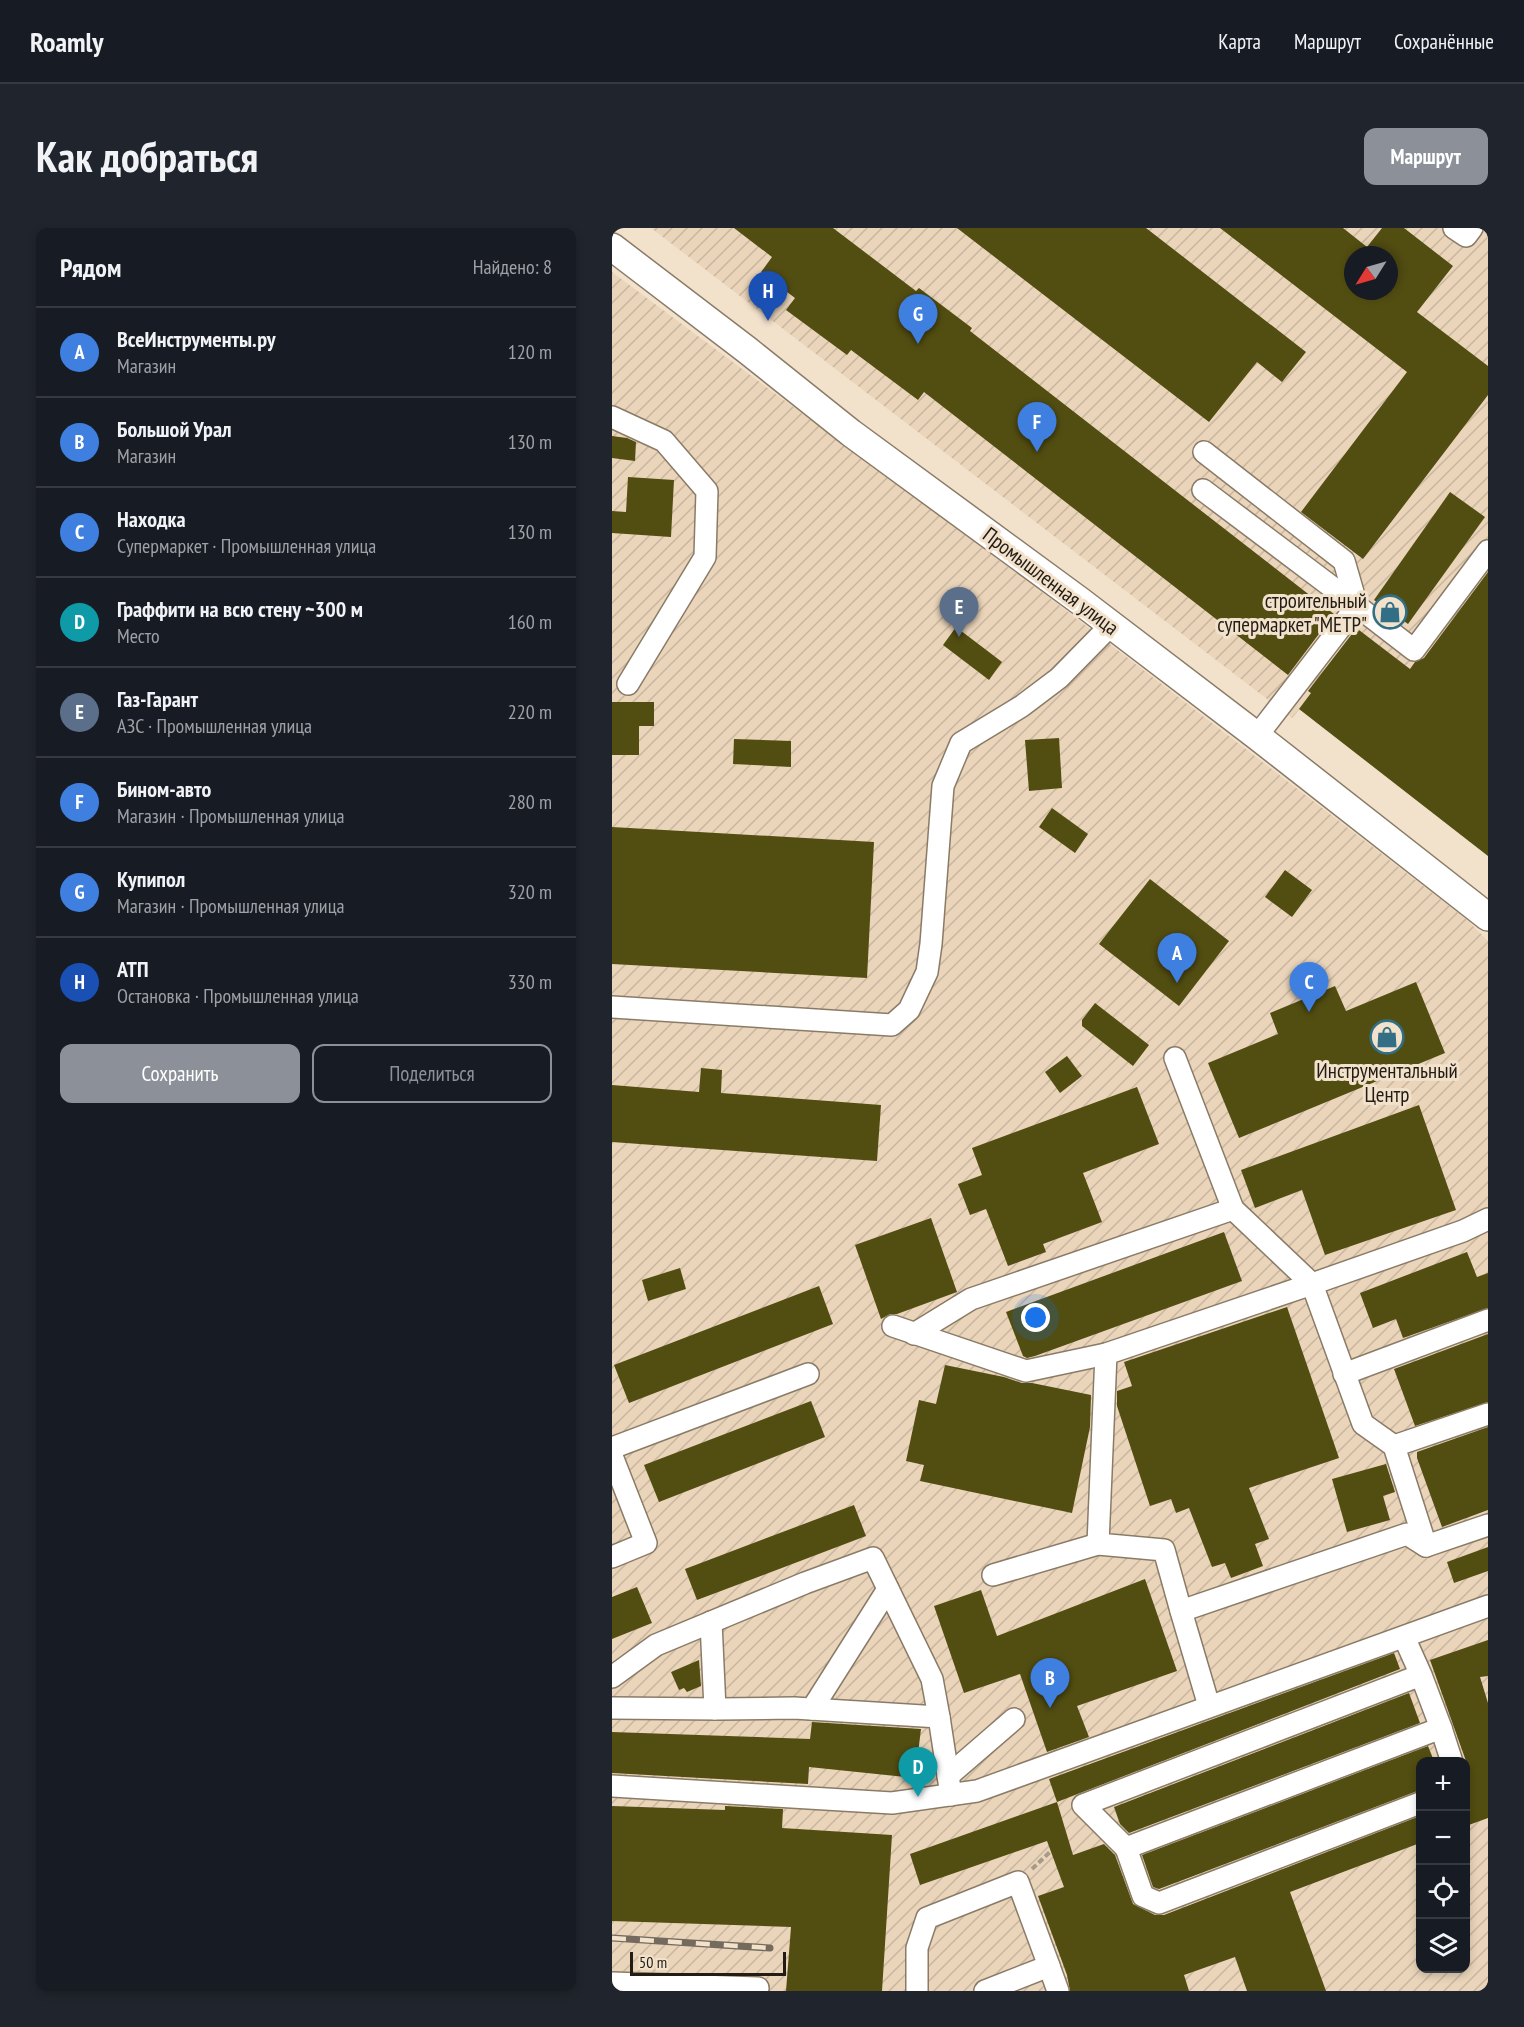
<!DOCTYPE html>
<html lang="ru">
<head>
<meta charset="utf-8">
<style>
  body { margin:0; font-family:"PT Sans Narrow",sans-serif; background:#20242c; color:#f1f3f6 }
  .controls { position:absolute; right:18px; bottom:18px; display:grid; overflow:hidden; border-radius:12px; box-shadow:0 3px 9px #0003 }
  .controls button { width:54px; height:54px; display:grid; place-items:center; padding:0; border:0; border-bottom:2px solid #363941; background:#171b24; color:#f1f3f6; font:30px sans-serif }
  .compass { position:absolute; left:732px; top:18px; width:54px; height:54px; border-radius:50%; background:#171b24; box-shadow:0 3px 9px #0003; rotate:233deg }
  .scale { position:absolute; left:18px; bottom:15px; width:156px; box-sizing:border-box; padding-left:6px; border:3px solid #221c14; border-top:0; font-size:16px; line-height:21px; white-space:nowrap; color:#221c14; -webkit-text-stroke:4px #f2e2cc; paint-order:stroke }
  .you { position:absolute; left:424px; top:1090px; width:21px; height:21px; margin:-15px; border:4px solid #fff; border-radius:50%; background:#1a73e8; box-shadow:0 0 0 9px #1a73e833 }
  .badge { display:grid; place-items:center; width:39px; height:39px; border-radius:50%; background:#8c9099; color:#fff; font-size:20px; font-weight:700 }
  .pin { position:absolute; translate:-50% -50px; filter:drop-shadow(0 2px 3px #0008) }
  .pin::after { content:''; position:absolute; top:32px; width:21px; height:18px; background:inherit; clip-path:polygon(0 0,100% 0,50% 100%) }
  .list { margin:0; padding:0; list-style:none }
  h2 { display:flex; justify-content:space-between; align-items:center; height:78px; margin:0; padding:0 24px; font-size:26px }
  h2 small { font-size:20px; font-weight:400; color:#9ea1a6 }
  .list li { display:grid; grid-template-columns:39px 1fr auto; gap:18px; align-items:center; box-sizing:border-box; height:90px; padding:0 24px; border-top:2px solid #363941 }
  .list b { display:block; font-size:22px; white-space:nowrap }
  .list p { margin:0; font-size:20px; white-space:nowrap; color:#9ea1a6 }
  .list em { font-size:20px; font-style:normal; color:#9ea1a6 }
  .actions { display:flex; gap:12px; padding:18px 24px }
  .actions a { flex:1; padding:14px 0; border:2px solid #8c9099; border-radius:12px; text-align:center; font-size:21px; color:#8c9099 }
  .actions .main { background:#8c9099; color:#fff }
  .icon { flex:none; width:33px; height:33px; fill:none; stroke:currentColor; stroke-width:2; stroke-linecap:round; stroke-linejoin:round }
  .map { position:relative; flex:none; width:876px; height:1763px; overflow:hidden; border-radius:12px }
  header { display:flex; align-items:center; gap:36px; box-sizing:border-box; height:84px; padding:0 30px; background:#171b24; border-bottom:2px solid #363941 }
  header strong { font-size:28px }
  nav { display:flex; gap:33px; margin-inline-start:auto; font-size:21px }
  .intro { display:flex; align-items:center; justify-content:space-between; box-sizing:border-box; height:144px; padding:0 36px }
  h1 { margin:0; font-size:42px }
  .button { padding:15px 27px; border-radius:12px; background:#8c9099; color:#fff; font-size:21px; font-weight:700 }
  main { display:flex; gap:36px; padding:0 36px }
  aside { flex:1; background:#171b24; border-radius:12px; box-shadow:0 3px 9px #0003 }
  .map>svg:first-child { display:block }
  .industrial { fill:url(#industrial-furrows); fill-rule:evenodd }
  .building { fill:#524d11; fill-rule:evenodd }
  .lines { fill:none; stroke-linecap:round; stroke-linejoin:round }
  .minor-casing { stroke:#8a7b67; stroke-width:24 }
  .major-casing { stroke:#8a7b67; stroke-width:30 }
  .path { stroke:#a79a89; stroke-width:4; stroke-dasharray:6 3; stroke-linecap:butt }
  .minor { stroke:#fff; stroke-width:21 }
  .major { stroke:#fff; stroke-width:27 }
  .rail-casing { stroke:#746a5d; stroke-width:7 }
  .rail { stroke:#f2e2cc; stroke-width:4.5; stroke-dasharray:14; stroke-linecap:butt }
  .labels { text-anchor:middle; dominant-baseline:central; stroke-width:6; stroke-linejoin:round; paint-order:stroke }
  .street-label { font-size:21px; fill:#221c14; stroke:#f2e2cc }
  .poi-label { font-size:21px; fill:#221c14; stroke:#f2e2cc; text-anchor:end }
</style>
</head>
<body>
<header>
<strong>Roamly</strong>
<nav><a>Карта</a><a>Маршрут</a><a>Сохранённые</a></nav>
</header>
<div class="intro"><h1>Как добраться</h1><a class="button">Маршрут</a></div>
<main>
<aside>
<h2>Рядом<small>Найдено: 8</small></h2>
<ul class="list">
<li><span class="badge" style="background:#3f7fe0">A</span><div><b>ВсеИнструменты.ру</b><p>Магазин</p></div><em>120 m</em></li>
<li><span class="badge" style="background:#3f7fe0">B</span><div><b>Большой Урал</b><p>Магазин</p></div><em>130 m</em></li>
<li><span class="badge" style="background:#3f7fe0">C</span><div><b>Находка</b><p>Супермаркет · Промышленная улица</p></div><em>130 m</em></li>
<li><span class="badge" style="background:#0f9aa8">D</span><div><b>Граффити на всю стену ~300 м</b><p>Место</p></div><em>160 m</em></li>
<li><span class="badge" style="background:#5c6f8a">E</span><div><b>Газ-Гарант</b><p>АЗС · Промышленная улица</p></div><em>220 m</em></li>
<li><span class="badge" style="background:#3f7fe0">F</span><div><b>Бином-авто</b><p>Магазин · Промышленная улица</p></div><em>280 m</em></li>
<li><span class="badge" style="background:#3f7fe0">G</span><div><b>Купипол</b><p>Магазин · Промышленная улица</p></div><em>320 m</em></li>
<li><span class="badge" style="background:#1a4fb4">H</span><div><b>АТП</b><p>Остановка · Промышленная улица</p></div><em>330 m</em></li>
</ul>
<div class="actions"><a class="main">Сохранить</a><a>Поделиться</a></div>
</aside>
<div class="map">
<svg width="876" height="1763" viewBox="0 0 876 1763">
  <defs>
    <pattern id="industrial-furrows" width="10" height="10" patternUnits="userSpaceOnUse" patternTransform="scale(1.5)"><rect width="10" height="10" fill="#ead5ba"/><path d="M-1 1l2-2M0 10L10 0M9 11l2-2" fill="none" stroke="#c8b69f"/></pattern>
  </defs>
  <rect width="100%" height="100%" fill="#f2e2cc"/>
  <g class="industrial">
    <path d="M 39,0 L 876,0 L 876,628 L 688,481 L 680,490 ZM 741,27 L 777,27 L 777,63 L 741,63 Z"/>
    <path d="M 0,44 L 451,380 L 854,691 L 876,713 L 876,1763 L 0,1763 ZM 808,1534 L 854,1534 L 854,1740 L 808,1740 Z"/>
  </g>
  <g class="building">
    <path d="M 122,0 L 221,0 L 304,63 L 307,60 L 360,100 L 358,103 L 722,386 L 676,447 L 312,164 L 306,172 L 239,122 L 235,127 L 174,82 L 183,70 L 149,44 L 160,29 Z"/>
    <path d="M 345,0 L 534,0 L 694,124 L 670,154 L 645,134 L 597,194 Z"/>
    <path d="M 608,0 L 731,0 L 755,19 L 770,0 L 792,0 L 841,38 L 805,84 L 876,138 L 876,167 L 751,331 L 689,284 L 795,144 ZM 741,27 L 777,27 L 777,63 L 741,63 Z"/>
    <path d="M 0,208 L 15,210 L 24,214 L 23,233 L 0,230 Z"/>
    <path d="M 16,249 L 62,252 L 59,309 L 0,305 L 0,283 L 14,284 Z"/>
    <path d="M 838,264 L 873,289 L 796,396 L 762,372 Z"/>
    <path d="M 876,344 L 876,628 L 687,481 L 699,465 L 696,463 L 743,402 L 746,404 L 747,402 L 798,441 L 803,434 L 812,430 Z"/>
    <path d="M 344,399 L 390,434 L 377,452 L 331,417 Z"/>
    <path d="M 0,474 L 42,474 L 42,498 L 27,498 L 27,527 L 0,527 Z"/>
    <path d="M 447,510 L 450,560 L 417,563 L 413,512 Z"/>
    <path d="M 122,511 L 179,513 L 179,539 L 121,536 Z"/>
    <path d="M 440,580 L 476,606 L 463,625 L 427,599 Z"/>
    <path d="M 0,599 L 262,614 L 255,750 L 0,736 Z"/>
    <path d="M 673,642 L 700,662 L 680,689 L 653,669 Z"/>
    <path d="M 538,651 L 617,713 L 567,778 L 487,716 Z"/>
    <path d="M 804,754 L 833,825 L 627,910 L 596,835 L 666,806 L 658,785 L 723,758 L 734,783 Z"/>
    <path d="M 483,775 L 537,817 L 521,838 L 470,798 L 470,792 Z"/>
    <path d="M 455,828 L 470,848 L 448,865 L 433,844 Z"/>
    <path d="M 89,840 L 110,842 L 109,865 L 269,877 L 265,933 L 0,914 L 0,857 L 87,864 Z"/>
    <path d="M 525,859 L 547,916 L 471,945 L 490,994 L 431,1016 L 434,1024 L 396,1038 L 374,981 L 358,987 L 346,956 L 370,947 L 360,920 Z"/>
    <path d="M 807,877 L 844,982 L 713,1027 L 690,962 L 643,980 L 629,942 Z"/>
    <path d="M 319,990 L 345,1064 L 285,1086 L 278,1086 L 269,1091 L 243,1017 Z"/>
    <path d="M 612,1004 L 630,1053 L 423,1128 L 415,1130 L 411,1128 L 394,1084 Z"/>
    <path d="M 855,1024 L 865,1049 L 876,1045 L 876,1080 L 791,1110 L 784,1091 L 761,1100 L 748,1065 Z"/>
    <path d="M 68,1040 L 74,1061 L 36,1073 L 30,1052 Z"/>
    <path d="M 207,1058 L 221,1096 L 17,1175 L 2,1137 Z"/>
    <path d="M 675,1079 L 727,1230 L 637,1260 L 657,1311 L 643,1316 L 651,1338 L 619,1350 L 613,1335 L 600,1339 L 577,1280 L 564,1285 L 559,1271 L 538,1278 L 505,1178 L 505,1163 L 520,1158 L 512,1134 Z"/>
    <path d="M 876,1106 L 876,1174 L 803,1198 L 782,1141 Z"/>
    <path d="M 333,1137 L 392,1149 L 410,1155 L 420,1155 L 479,1167 L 478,1199 L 460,1285 L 308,1253 L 312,1237 L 294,1233 L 307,1172 L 324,1176 Z"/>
    <path d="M 199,1173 L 213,1209 L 47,1274 L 32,1237 Z"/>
    <path d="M 876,1199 L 876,1282 L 830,1299 L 805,1230 L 805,1224 Z"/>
    <path d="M 774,1236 L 783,1264 L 771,1268 L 778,1292 L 735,1304 L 720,1251 Z"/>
    <path d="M 242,1277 L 254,1308 L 85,1372 L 73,1341 Z"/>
    <path d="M 876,1319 L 876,1343 L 842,1355 L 835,1334 Z"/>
    <path d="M 533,1351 L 565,1443 L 465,1478 L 477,1509 L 435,1524 L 408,1446 L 352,1465 L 322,1378 L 369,1362 L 385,1408 Z"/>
    <path d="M 25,1359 L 40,1395 L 0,1411 L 0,1369 Z"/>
    <path d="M 876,1412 L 876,1448 L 868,1449 L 876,1475 L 876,1590 L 854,1598 L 854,1533 L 818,1432 Z"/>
    <path d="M 782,1425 L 788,1441 L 445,1574 L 437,1551 Z"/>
    <path d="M 87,1432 L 89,1458 L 75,1464 L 72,1460 L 67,1462 L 59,1444 Z"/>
    <path d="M 797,1465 L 808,1495 L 517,1605 L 508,1596 L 502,1579 Z"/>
    <path d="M 200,1494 L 309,1501 L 303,1550 L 197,1539 L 196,1556 L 0,1545 L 0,1504 L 198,1511 Z"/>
    <path d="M 816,1518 L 822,1533 L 808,1533 L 808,1562 L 547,1661 L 541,1659 L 530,1627 Z"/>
    <path d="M 445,1574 L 461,1627 L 492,1616 L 503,1627 L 521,1676 L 543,1687 L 552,1687 L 808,1588 L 808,1615 L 678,1664 L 714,1763 L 635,1763 L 623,1729 L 572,1747 L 577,1763 L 458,1763 L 455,1747 L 426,1668 L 452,1659 L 435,1613 L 308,1657 L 298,1626 Z"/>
    <path d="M 0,1578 L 113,1582 L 113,1578 L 171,1581 L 170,1600 L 280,1607 L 270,1763 L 174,1763 L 179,1699 L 0,1693 Z"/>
  </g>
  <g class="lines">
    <g class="minor-casing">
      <g id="minor">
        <path d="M 842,0 L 854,8 L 860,0"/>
        <path d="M 0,189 L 52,213 L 95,263 L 93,329 L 16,456"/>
        <path d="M 592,224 L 732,333 L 745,378 L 802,422 L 876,323"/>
        <path d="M 591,262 L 745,378 L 645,508"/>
        <path d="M 0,779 L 280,797 L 297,782 L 315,744 L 319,716 L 331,558 L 349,515 L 410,478 L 447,450 L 499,397"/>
        <path d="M 563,830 L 621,981 L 700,1056 L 751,1196 L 782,1218 L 814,1318"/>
        <path d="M 281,1098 L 414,1143 L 494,1126 L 700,1056 L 851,1003 L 876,991"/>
        <path d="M 302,1106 L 359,1071 L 621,981"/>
        <path d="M 494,1126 L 486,1316 L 552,1322 L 569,1383 L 795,1306 L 814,1318 L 876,1297"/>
        <path d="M 732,1146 L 876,1092"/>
        <path d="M 782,1218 L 876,1186"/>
        <path d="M 0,1220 L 196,1146"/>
        <path d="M 0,1228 L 34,1315 L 0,1329"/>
        <path d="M 381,1347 L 486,1316"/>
        <path d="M 569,1383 L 597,1478"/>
        <path d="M 99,1394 L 103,1481"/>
        <path d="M 792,1409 L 809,1447 L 471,1577 L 514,1620 L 829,1500 L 809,1447"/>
        <path d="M 0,1449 L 44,1417 L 193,1355 L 261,1330 L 320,1451 L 327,1489"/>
        <path d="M 0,1480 L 106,1481 L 182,1480 L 327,1489 L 339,1567"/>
        <path d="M 200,1481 L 276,1361"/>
        <path d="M 829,1500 L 840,1534"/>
        <path d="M 336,1548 L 402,1491"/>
        <path d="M 0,1558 L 280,1575 L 365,1563 L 876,1378"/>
        <path d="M 514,1620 L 531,1668 L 547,1675 L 808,1575"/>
        <path d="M 0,1755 L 146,1760"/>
        <path d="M 305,1763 L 305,1720 L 315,1690 L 406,1654 L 437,1738"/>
        <path d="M 373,1763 L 437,1738 L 446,1763"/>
      </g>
    </g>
    <g class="major-casing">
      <path id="major" d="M 0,19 L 135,122 L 239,205 L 468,373 L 645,508 L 876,689"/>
    </g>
    <path class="path" d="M 420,1641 L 439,1623"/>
    <use href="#minor" class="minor"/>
    <use href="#major" class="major"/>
    <g class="rail-casing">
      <path id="rail" d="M 0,1710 L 158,1720"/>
    </g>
    <use href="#rail" class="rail"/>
  </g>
  <defs>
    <g id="shop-ring" transform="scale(1.725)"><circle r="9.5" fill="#f2e2cc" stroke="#326e85" stroke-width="1.5"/><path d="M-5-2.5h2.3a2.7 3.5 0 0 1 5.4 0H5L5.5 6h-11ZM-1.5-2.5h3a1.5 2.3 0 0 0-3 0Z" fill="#326e85"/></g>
  </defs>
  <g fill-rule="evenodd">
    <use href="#shop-ring" x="778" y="384"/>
    <use href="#shop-ring" x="775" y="809"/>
  </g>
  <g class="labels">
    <g class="street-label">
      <text transform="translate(439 353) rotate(37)">Промышленная улица</text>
    </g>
    <g class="poi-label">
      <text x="755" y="372">строительный<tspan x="755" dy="24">супермаркет "МЕТР"</tspan></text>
      <text x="775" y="842" text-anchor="middle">Инструментальный<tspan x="775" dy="24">Центр</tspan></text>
    </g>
  </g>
</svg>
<div class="controls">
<button>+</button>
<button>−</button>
<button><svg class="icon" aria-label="locate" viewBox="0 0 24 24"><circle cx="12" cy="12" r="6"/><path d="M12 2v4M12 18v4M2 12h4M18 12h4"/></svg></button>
<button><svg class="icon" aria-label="layers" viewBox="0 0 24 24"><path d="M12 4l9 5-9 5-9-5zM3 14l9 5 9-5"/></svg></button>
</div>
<svg class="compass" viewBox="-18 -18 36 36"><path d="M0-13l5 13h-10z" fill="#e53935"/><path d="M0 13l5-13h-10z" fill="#9ea1a6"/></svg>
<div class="scale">50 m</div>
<div class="you"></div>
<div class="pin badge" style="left:565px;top:755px;background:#3f7fe0">A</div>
<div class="pin badge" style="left:438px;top:1480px;background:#3f7fe0">B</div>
<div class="pin badge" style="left:697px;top:784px;background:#3f7fe0">C</div>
<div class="pin badge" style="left:306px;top:1569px;background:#0f9aa8">D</div>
<div class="pin badge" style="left:347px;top:409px;background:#5c6f8a">E</div>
<div class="pin badge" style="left:425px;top:224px;background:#3f7fe0">F</div>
<div class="pin badge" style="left:306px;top:116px;background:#3f7fe0">G</div>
<div class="pin badge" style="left:156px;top:93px;background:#1a4fb4">H</div>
</div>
</main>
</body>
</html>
